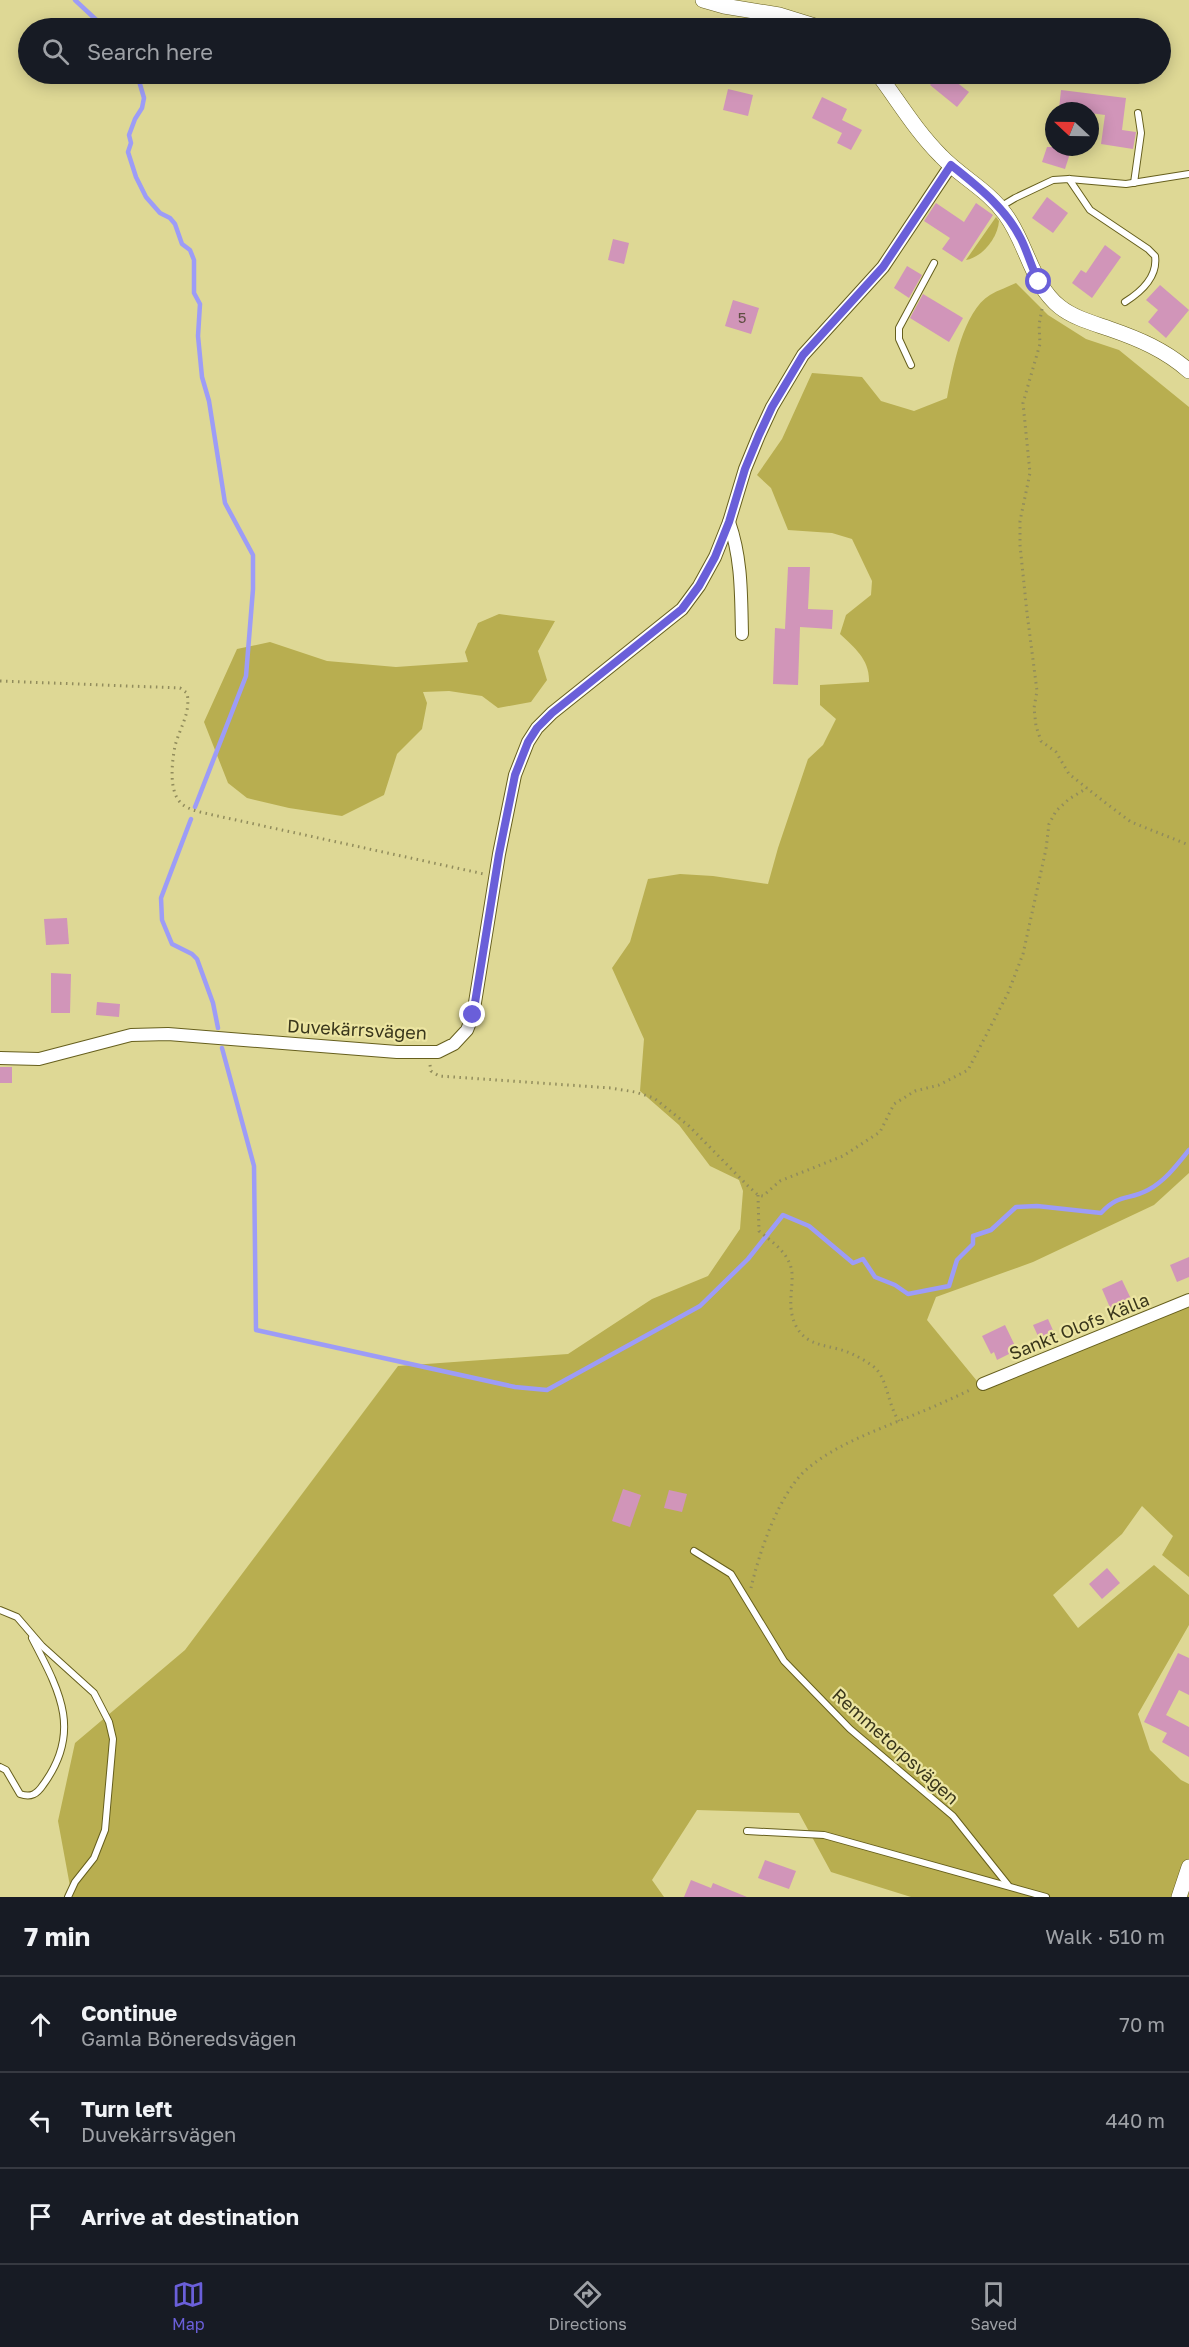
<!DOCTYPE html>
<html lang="en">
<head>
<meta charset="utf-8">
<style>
  body { margin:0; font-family:"Golos Text",sans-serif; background:#20242c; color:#f1f3f6 }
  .compass { position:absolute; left:1045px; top:102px; width:54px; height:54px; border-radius:50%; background:#171b24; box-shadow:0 3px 15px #0003; rotate:292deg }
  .stop { position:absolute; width:18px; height:18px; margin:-14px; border:4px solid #6a5fd9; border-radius:50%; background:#fff }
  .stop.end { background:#6a5fd9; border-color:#fff; box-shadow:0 2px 6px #0008 }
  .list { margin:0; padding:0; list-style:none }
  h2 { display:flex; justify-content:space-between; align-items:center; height:78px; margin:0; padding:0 24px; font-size:26px }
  h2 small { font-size:20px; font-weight:400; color:#9ea1a6 }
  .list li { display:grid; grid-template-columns:39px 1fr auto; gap:18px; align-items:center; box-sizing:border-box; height:96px; padding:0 24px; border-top:2px solid #363941 }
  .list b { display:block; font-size:22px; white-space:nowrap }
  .list p { margin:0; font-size:20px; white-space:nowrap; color:#9ea1a6 }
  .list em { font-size:20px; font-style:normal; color:#9ea1a6 }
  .icon { flex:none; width:33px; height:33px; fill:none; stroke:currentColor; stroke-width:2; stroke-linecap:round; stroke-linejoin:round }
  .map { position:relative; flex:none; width:1189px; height:1897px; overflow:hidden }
  .search { position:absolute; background:#171b24; box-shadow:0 3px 15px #0003; left:18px; right:18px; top:18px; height:66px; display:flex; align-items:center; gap:15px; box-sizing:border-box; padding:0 21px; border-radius:33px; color:#9ea1a6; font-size:22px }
  .sheet { height:366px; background:#171b24 }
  nav { display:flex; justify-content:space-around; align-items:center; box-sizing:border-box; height:84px; border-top:2px solid #363941; background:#171b24; font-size:16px; color:#9ea1a6 }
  nav a { display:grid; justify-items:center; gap:3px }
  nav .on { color:#6a5fd9 }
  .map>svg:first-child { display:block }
  .green { fill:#b8ae50 }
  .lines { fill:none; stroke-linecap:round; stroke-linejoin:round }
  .stream { stroke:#9d9cf7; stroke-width:4.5 }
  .building { fill:#d195b9 }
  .service-casing { stroke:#665f1d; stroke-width:8 }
  .minor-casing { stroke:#665f1d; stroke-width:14 }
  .tertiary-casing { stroke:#665f1d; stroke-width:16 }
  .path { stroke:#918c5c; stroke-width:3; stroke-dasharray:1.5 4.5; stroke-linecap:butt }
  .service { stroke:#fff; stroke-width:6 }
  .minor { stroke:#fff; stroke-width:12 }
  .tertiary { stroke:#fff; stroke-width:15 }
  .route { stroke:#6a5fd9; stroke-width:8 }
  .labels { text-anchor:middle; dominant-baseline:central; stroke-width:4.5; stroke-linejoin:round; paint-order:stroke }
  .number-label { font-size:15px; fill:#5f4e42 }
  .street-label { font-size:18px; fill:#39361b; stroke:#ece5a2 }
</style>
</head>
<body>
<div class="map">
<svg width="1189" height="1897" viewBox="0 0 1189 1897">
  <rect width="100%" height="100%" fill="#ded895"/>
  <g class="green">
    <path d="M 996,217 L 999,221 C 998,237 983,257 966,260 Z"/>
    <path d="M 1016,283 L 1048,315 L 1086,339 L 1119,350 L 1189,407 L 1189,1173 L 1154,1205 L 1033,1262 L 936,1297 L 927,1320 L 977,1381 L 1189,1294 L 1189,1577 L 1162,1555 L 1173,1536 L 1142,1506 L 1122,1534 L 1053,1595 L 1078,1628 L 1154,1565 L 1189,1595 L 1189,1625 L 1138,1714 L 1150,1750 L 1181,1780 L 1189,1784 L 1189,1897 L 911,1897 L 831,1872 L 799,1813 L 697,1810 L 652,1880 L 664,1897 L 72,1897 L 58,1821 L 75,1743 L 185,1650 L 398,1366 L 568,1354 L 652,1299 L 708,1276 L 740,1229 L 743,1191 L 739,1180 L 710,1166 L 679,1125 L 640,1091 L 644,1039 L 612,968 L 630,942 L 648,879 L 680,874 L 713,876 L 768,884 L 778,848 L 808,759 L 823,745 L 836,719 L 820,705 L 820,685 L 869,682 C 870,660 855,648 840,634 L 846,615 L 871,595 L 872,581 L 852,539 L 832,533 L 788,530 L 771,488 L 757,475 L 782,439 L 812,373 L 862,377 L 881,401 L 914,411 L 947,398 C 953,368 963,311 990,295 C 998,290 1008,287 1016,283 Z"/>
    <path d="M 499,614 L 555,621 L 538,651 L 547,680 L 531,702 L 498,708 L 482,696 L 449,691 L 423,692 L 427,703 L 422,729 L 397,754 L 384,795 L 342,816 L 289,808 L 247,798 L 228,783 L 204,722 L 237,649 L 270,642 L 327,661 L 396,667 L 468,662 L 465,652 L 478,623 Z"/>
  </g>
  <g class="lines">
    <g class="stream">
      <path d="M 75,0 L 105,28"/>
      <path d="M 137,74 L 144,98 L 142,108 L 135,119 L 129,135 L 131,143 L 128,152 L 136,177 L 146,197 L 160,213 L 170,218 L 175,224 L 182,244 L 190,250 L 194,260 L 194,293 L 200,304 L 198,336 L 202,377 L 209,401 L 225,503 L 253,555 L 253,589 L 246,676 L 195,807"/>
      <path d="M 191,819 L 161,898 L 162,920 L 172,944 L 192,954 L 197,959 L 213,1003 L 218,1028"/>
      <path d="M 222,1048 L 254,1166 L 256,1330 L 515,1387 L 547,1390 L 700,1306 L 748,1259 L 783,1215 L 809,1226 L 853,1263 L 863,1259 L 875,1277 L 895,1285 L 908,1294 L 949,1286 L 957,1260 L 973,1244 L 973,1236 L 991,1230 L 1016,1207 L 1037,1206 L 1101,1213 C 1120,1193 1127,1201 1148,1190 C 1165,1181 1177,1165 1189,1150"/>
    </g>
  </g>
  <g class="building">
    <path d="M 940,74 L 946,74 L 969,92 L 957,107 L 930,85 Z"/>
    <path d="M 728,89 L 753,95 L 748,116 L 723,110 Z"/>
    <path d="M 1061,90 L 1126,98 L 1122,130 L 1136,132 L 1133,149 L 1101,144 L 1105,115 L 1090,113 L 1090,111 L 1059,109 Z"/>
    <path d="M 822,97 L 847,109 L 842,120 L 862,130 L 851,150 L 837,143 L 842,133 L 812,118 Z"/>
    <path d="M 1047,147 L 1072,147 L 1065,169 L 1042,162 Z"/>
    <path d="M 1047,197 L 1068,213 L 1053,233 L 1032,218 Z"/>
    <path d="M 936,203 L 964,222 L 976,203 L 993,215 L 962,262 L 942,249 L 950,238 L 924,221 Z"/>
    <path d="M 613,239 L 629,243 L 624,264 L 608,260 Z"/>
    <path d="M 1105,245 L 1121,257 L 1092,298 L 1072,283 L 1081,270 L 1086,273 Z"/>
    <path d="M 907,266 L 922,275 L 909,298 L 894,288 Z"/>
    <path d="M 1160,285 L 1189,310 L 1166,338 L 1148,322 L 1158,310 L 1146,300 Z"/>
    <path d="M 923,294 L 963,318 L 949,342 L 910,318 Z"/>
    <path d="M 733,300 L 759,308 L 751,334 L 725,326 Z"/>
    <path d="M 788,567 L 810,567 L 808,609 L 833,610 L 832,629 L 800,627 L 798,685 L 773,684 L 775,628 L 785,629 Z"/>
    <path d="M 67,918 L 69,944 L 46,945 L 44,919 Z"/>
    <path d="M 51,973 L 71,974 L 70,1013 L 51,1013 Z"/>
    <path d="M 97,1002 L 120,1004 L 119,1017 L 96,1015 Z"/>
    <rect x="0" y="1067" width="12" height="16"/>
    <path d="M 1189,1257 L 1189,1277 L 1177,1282 L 1170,1265 Z"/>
    <path d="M 1122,1280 L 1132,1301 L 1111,1310 L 1102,1289 Z"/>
    <path d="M 1048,1319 L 1056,1337 L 1041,1343 L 1033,1325 Z"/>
    <path d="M 1005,1325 L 1017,1350 L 997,1360 L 994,1352 L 991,1354 L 982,1336 Z"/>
    <path d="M 623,1489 L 641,1495 L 630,1527 L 612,1521 Z"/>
    <path d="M 669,1490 L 687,1494 L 682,1512 L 664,1508 Z"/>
    <path d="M 1107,1568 L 1120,1583 L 1102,1599 L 1089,1584 Z"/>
    <path d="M 1178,1653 L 1189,1658 L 1189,1695 L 1179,1690 L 1166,1715 L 1189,1727 L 1189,1757 L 1162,1742 L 1167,1733 L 1144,1722 Z"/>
    <path d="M 765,1860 L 796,1871 L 789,1889 L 758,1878 Z"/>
    <path d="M 691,1880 L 711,1888 L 713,1883 L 747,1897 L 684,1897 Z"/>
  </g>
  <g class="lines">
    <g class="service-casing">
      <g id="service">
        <path d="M 1069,179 L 1090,210 L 1148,249 L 1155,256 C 1158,277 1141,292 1125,302"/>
        <path d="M 1134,183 L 1141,133 L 1138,113"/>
        <path d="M 1000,207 L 1015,198 L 1053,180 L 1069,179 L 1126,184 L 1189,174"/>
        <path d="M 911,365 L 899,339 L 899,328 L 934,263"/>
        <path d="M 694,1551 L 731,1574 L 784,1661 L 850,1729 L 953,1816 L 1008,1885"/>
        <path d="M 0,1610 L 17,1617 L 42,1646 L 94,1693 L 109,1722 L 113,1739 L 105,1830 L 94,1858 L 75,1882 L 68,1897"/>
        <path d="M 0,1767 L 6,1770 L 20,1794 C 31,1798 37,1794 43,1785 C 83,1731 59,1690 32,1638"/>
        <path d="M 747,1831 L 824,1835 L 1046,1897"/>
      </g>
    </g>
    <g class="minor-casing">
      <g id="minor">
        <path d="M 729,522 C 742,559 741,595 742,634"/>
        <path d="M 0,1058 L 39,1059 L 131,1035 L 168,1034 L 397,1052 L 438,1052 L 454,1044 L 467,1030 L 473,1015 L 499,854 L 515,775 L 528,742 L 537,728 L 552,713 L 682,609 L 699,586 L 715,557 L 729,522 L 745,469 L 759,435 L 772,407 L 803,355 L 883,267 L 951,165"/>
        <path d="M 983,1384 L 1189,1300"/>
      </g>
    </g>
    <g class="tertiary-casing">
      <g id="tertiary">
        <path d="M 703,0 L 724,6 L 779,15 L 821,28"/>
        <path d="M 878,74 C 899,102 916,131 941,156 C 961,177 988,190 1005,214 C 1027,243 1031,284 1060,307 C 1074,318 1093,323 1110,329 C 1139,339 1165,350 1189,371"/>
        <path d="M 1179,1897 L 1189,1867"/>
      </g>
    </g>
    <g class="path">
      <path d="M 1042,309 L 1039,325 L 1040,344 L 1023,403 L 1030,473 L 1020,521 L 1020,545 L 1027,613 L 1037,691 L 1034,708 L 1036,726 L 1041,741 L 1056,752 L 1069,774 L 1107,804 L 1131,822 L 1189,845"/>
      <path d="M 0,681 L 180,688 L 187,693 C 191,713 180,727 175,746 C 172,762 168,792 182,804 C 188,809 196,811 204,813 L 484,874"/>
      <path d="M 430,1065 L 431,1071 L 439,1076 L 611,1088 L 635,1092 L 654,1098 L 689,1126 L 748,1186 L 758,1195 L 763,1196 L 780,1181 L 843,1156 L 880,1132 L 894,1104 L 915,1091 L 939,1085 L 968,1070 L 1008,993 L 1023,954 L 1046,849 L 1049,824 L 1056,811 L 1069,799 L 1087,788"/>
      <path d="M 758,1195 L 759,1231 C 772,1242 791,1254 792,1274 C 793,1290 787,1306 795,1324 C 807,1350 832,1343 854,1355 C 861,1358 873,1365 877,1370 C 888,1383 888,1405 899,1421"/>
      <path d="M 751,1588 C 759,1553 779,1493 807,1469 C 833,1447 865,1435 896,1422 C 922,1412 947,1401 972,1389"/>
    </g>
    <use href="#service" class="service"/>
    <use href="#minor" class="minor"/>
    <use href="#tertiary" class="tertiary"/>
  </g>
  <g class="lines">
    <path class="route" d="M 473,1015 L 499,854 L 515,775 L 528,742 L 537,728 L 552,713 L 682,609 L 699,586 L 715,557 L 729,522 L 745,469 L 759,435 L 772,407 L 803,355 L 883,267 L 951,165 C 978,187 1005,207 1021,239 C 1028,253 1032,269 1039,282"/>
  </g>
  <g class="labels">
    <g class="number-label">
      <text x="742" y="317">5</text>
    </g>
    <g class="street-label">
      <text transform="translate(357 1029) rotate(3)">Duvekärrsvägen</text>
      <text transform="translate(1079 1326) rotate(-22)">Sankt Olofs Källa</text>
      <text transform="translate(896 1746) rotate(42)">Remmetorpsvägen</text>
    </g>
  </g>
</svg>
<svg class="compass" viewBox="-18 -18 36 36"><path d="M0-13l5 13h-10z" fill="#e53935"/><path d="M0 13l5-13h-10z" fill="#9ea1a6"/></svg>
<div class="stop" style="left:1039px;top:282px"></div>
<div class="stop end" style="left:473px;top:1015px"></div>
<div class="search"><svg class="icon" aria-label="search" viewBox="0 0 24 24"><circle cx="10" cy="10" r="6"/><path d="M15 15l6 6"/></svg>Search here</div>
</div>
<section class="sheet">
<h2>7 min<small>Walk · 510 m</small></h2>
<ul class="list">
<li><svg class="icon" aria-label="ahead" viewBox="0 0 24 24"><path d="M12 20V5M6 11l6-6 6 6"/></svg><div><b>Continue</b><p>Gamla Böneredsvägen</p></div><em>70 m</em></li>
<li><svg class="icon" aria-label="left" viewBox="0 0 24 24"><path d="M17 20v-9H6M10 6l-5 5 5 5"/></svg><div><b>Turn left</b><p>Duvekärrsvägen</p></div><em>440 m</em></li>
<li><svg class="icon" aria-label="arrive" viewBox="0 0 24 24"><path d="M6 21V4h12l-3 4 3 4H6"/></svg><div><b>Arrive at destination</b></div></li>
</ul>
</section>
<nav>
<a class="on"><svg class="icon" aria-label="map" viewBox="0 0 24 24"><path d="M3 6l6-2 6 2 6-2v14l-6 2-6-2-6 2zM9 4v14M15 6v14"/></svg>Map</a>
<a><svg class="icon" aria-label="directions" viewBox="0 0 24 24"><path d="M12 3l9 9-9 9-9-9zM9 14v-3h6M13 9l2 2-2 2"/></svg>Directions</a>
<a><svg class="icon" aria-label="saved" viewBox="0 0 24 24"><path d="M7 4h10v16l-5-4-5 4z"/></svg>Saved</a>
</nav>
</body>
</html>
